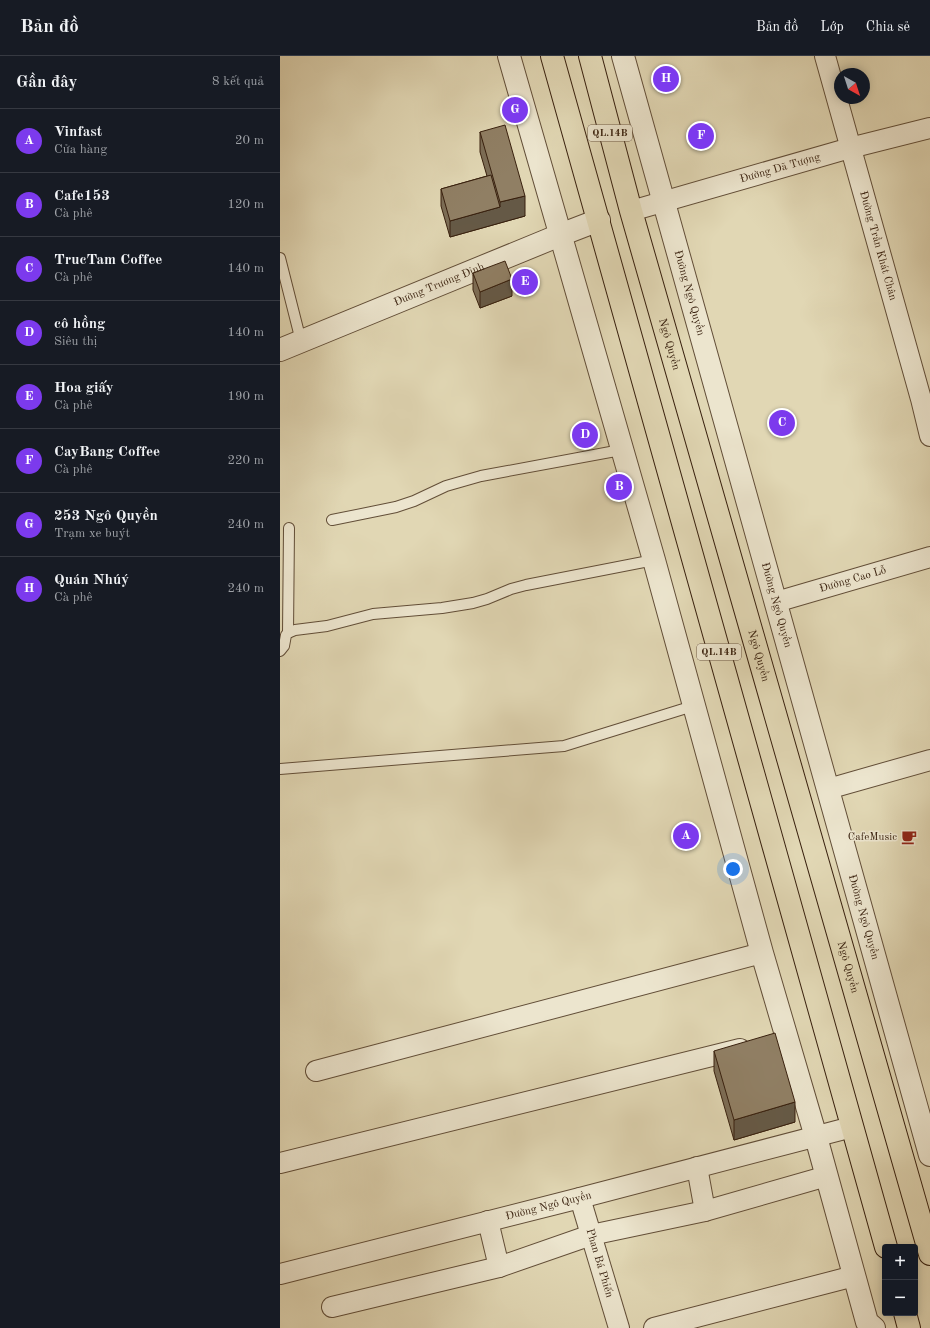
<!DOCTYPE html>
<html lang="vi">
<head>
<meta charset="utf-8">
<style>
  body { margin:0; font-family:"Old Standard TT",serif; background:#20242c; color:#f1f3f6 }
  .controls { position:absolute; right:12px; bottom:12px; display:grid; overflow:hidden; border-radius:4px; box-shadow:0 2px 10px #0003 }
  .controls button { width:36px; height:36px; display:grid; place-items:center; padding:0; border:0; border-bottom:1px solid #363941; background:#171b24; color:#f1f3f6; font:20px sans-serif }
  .compass { position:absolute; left:554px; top:12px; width:36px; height:36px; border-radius:50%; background:#171b24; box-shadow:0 2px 10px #0003; rotate:141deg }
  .you { position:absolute; left:453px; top:813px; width:14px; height:14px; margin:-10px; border:3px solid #fff; border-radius:50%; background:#1a73e8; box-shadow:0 0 0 6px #1a73e833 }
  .badge { display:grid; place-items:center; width:26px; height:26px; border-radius:50%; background:#7c3aed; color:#fff; font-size:13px; font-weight:700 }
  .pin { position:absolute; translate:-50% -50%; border:2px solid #fff; box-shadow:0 1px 4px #0006 }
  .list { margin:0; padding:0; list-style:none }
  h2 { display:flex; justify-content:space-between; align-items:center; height:52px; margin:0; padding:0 16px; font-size:17px }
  h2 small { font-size:13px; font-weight:400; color:#9ea1a6 }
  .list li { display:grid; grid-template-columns:26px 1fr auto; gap:12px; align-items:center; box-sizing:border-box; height:64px; padding:0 16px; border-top:1px solid #363941 }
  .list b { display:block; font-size:15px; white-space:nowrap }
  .list p { margin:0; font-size:13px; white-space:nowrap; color:#9ea1a6 }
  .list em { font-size:13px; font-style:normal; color:#9ea1a6 }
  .map { position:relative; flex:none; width:650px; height:1272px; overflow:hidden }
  header { display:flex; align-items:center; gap:24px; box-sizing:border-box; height:56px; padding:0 20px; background:#171b24; border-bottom:1px solid #363941 }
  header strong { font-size:19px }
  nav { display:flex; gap:22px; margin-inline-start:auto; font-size:14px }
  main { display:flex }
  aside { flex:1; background:#171b24 }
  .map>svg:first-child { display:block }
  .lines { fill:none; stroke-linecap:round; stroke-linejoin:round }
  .service-casing { stroke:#624e38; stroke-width:12 }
  .minor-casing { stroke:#624e38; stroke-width:22 }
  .tertiary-casing { stroke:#624e38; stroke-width:24 }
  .trunk-casing { stroke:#38200e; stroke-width:24 }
  .service { stroke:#ece5ce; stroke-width:10 }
  .minor { stroke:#ece5ce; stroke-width:20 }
  .tertiary { stroke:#ece5ce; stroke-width:22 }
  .trunk { stroke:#e1d7b4; stroke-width:22 }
  .wall { fill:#7c6d56; stroke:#38200e }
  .shaded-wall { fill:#655946; stroke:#38200e }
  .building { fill:#907f64; stroke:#38200e }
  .labels { text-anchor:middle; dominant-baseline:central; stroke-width:3; stroke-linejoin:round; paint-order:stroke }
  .shield { fill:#ece5ce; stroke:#6e5b48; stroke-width:1 }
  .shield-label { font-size:10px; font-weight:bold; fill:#38200e }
  .street-label { font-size:11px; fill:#38200e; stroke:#ece5ce }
  .poi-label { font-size:11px; fill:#38200e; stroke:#ece5ce; text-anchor:end }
</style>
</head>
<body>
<header>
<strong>Bản đồ</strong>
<nav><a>Bản đồ</a><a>Lớp</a><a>Chia sẻ</a></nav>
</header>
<main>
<aside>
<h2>Gần đây<small>8 kết quả</small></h2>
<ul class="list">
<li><span class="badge">A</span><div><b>Vinfast</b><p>Cửa hàng</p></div><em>20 m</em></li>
<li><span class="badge">B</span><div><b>Cafe153</b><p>Cà phê</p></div><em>120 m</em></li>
<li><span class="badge">C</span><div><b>TrucTam Coffee</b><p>Cà phê</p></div><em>140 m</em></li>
<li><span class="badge">D</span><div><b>cô hồng</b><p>Siêu thị</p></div><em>140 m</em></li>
<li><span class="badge">E</span><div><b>Hoa giấy</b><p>Cà phê</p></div><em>190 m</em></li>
<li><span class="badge">F</span><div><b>CayBang Coffee</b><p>Cà phê</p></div><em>220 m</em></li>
<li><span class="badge">G</span><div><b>253 Ngô Quyền</b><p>Trạm xe buýt</p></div><em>240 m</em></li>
<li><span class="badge">H</span><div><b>Quán Nhúý</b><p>Cà phê</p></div><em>240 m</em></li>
</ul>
</aside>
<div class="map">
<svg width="650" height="1272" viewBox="0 0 650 1272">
  <rect width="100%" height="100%" fill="#e1d7b4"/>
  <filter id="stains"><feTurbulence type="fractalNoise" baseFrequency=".005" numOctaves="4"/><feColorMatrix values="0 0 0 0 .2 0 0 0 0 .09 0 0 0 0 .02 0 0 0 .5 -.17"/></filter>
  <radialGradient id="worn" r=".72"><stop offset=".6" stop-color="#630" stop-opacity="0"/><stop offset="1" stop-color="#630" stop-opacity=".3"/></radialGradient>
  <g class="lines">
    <g class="service-casing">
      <g id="service">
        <path d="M 0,202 L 21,285"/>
        <path d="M 52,464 L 116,451 L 134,445 L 166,430 L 201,420 L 341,394"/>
        <path d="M 8,577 L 9,472"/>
        <path d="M 0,595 L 4,590 L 6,579 L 8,577 L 15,574 L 47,570 L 93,558 L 162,552 L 193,547 L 207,543 L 231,533 L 246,529 L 374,504"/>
        <path d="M 0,713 L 284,690 L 413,650"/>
      </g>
    </g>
    <g class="minor-casing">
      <g id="minor">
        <path id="s1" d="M 545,0 L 641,343 L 650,380"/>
        <path id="s2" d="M 351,155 L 570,92 L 650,72"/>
        <path id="s3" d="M 496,546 L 650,501"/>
        <path d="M 548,733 L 650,704"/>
        <path d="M 36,1015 L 482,897"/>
        <path d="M 0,1107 L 460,993"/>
        <path d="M 417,1111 L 425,1155"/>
        <path id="s4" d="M 300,1142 L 339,1272"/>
        <path d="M 208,1165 L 219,1211"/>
        <path id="s5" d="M 0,1218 L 300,1142 L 572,1071"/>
        <path d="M 52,1251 L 219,1211 L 311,1179 L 425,1155 L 547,1120"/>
        <path d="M 374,1272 L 574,1220"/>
      </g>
    </g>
    <g class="tertiary-casing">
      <g id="tertiary">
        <path d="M 229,0 L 374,504 L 482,897 L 536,1081 L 587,1266 L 594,1272"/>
        <path id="s6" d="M 343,0 L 650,1099"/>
        <path id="s7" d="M 0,294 L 280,179 L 319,164"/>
      </g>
    </g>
    <g class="trunk-casing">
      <g id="trunk">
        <path d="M 272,0 L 606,1191"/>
        <path id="s8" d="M 310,0 L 351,155 L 650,1198"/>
        <path d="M 625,1257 L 629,1272"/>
      </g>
    </g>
    <use href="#service" class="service"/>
    <use href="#minor" class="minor"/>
    <use href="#tertiary" class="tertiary"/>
    <use href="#trunk" class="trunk"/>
  </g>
  <g class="wall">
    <path d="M 200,76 L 245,160 L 170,181 L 161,150 L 161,133 L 207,120 L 200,96 Z"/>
    <path d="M 193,217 L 232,240 L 200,252 L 193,234 Z"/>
    <path d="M 434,995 L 515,1066 L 454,1084 L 434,1015 Z"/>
  </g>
  <g class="shaded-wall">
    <path d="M 245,140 L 245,160 L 170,181 L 170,165 L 220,151 L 220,146 Z"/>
    <path d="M 232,223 L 232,240 L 200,252 L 200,236 Z"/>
    <path d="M 515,1046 L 515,1066 L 454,1084 L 454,1064 Z"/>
  </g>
  <g class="building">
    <path d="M 225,69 L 245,140 L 220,146 L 200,76 Z"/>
    <path d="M 211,119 L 220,151 L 170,165 L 161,133 Z"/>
    <path d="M 225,205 L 232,223 L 200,236 L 193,217 Z"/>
    <path d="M 495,977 L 515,1046 L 454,1064 L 434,995 Z"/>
  </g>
  <defs>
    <g id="cafe-bare" transform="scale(1.2)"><path d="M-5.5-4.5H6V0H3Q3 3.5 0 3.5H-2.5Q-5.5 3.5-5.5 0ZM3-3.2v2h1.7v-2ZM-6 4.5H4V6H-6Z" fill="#8f2418" stroke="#ece5ce" stroke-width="2.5" paint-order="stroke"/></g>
  </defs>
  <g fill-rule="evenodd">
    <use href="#cafe-bare" x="629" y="781"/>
  </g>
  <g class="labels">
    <g class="shield">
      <rect x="308" y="69" width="44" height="16" rx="3"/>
      <rect x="417" y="588" width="44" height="16" rx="3"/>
    </g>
    <g class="shield-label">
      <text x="330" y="77">QL.14B</text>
      <text x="439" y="596">QL.14B</text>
    </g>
    <g class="street-label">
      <text stroke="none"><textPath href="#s2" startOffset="155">Đường Dã Tượng</textPath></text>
      <text stroke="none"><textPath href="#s1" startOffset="197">Đường Trần Khát Chân</textPath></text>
      <text stroke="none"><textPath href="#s7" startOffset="172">Đường Trương Định</textPath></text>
      <text stroke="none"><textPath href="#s6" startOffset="246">Đường Ngô Quyền</textPath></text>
      <text stroke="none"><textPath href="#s8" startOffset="299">Ngô Quyền</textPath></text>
      <text stroke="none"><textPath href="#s3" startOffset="80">Đường Cao Lỗ</textPath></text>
      <text stroke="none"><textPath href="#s6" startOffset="570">Đường Ngô Quyền</textPath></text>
      <text stroke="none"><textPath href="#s8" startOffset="623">Ngô Quyền</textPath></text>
      <text stroke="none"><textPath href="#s6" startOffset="894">Đường Ngô Quyền</textPath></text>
      <text stroke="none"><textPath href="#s8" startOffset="947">Ngô Quyền</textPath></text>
      <text stroke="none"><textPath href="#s5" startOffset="277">Đường Ngô Quyền</textPath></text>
      <text stroke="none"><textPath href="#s4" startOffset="68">Phan Bá Phiến</textPath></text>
    </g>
    <g class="poi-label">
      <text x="617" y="781">CafeMusic</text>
    </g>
  </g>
  <rect width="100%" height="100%" filter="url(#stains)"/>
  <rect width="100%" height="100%" fill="url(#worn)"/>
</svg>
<div class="controls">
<button>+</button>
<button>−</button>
</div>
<svg class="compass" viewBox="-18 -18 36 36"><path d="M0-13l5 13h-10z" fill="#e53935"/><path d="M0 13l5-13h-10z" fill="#9ea1a6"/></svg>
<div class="you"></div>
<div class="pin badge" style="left:406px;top:780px">A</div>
<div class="pin badge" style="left:339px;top:431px">B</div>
<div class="pin badge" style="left:502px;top:367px">C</div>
<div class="pin badge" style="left:305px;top:379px">D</div>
<div class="pin badge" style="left:245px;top:226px">E</div>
<div class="pin badge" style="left:421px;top:80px">F</div>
<div class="pin badge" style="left:235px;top:54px">G</div>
<div class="pin badge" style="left:386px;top:23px">H</div>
</div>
</main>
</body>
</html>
